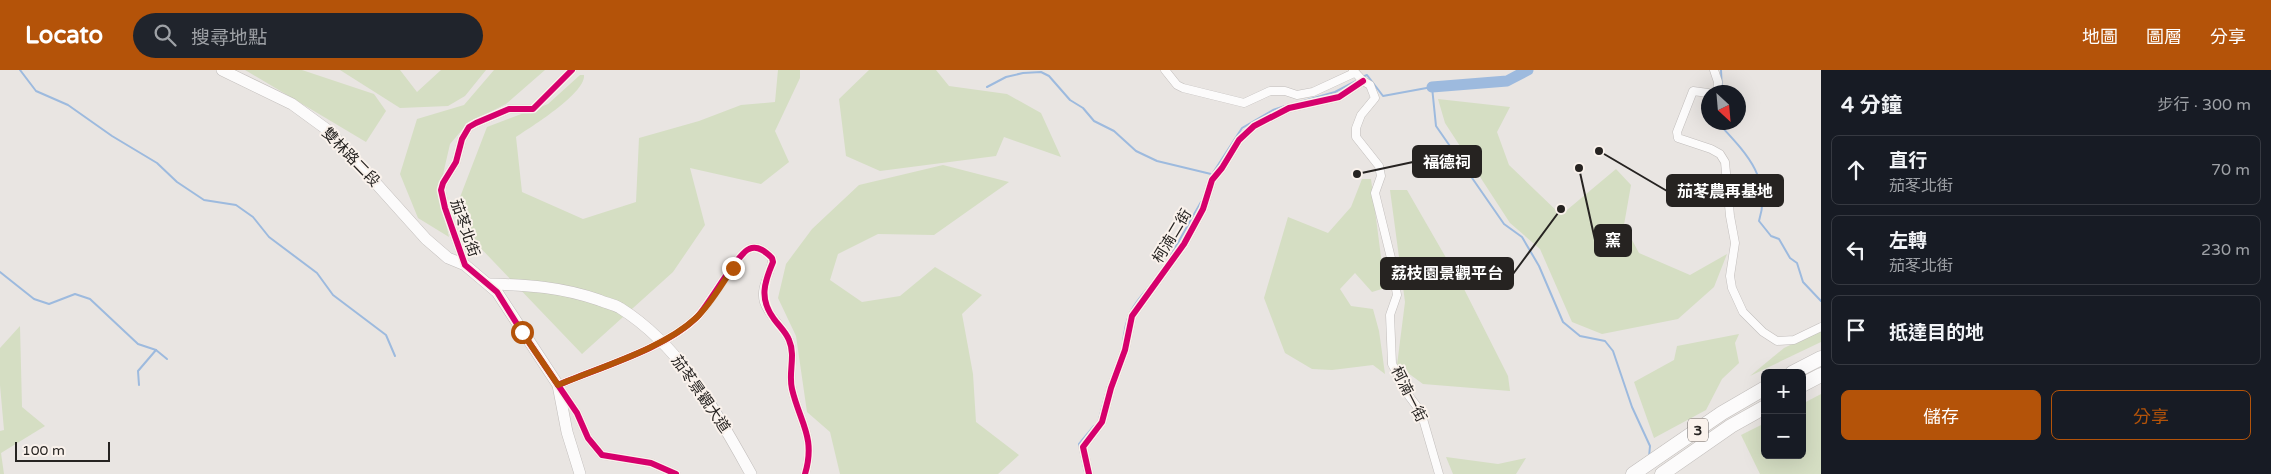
<!DOCTYPE html>
<html lang="zh-TW">
<head>
<meta charset="utf-8">
<style>
  body { margin:0; font-family:"Varela Round","Noto Sans TC",sans-serif; background:#20242c; color:#f1f3f6 }
  .controls { position:absolute; right:15px; bottom:15px; display:grid; overflow:hidden; border-radius:8px; box-shadow:0 5px 20px #0002 }
  .controls button { width:45px; height:45px; display:grid; place-items:center; padding:0; border:0; border-bottom:1px solid #363941; background:#171b24; color:#f1f3f6; font:25px sans-serif }
  .compass { position:absolute; left:1701px; top:15px; width:45px; height:45px; border-radius:50%; background:#171b24; box-shadow:0 5px 20px #0002; rotate:154deg }
  .scale { position:absolute; left:15px; bottom:12px; width:95px; box-sizing:border-box; padding-left:5px; border:2px solid #262321; border-top:0; font-size:14px; line-height:18px; white-space:nowrap; color:#262321; -webkit-text-stroke:4px #faf2ec; paint-order:stroke }
  .stop { position:absolute; width:15px; height:15px; margin:-11px; border:4px solid #b45309; border-radius:50%; background:#fff }
  .stop.end { background:#b45309; border-color:#fff; box-shadow:0 1px 5px #0008 }
  .list { margin:0; padding:0; list-style:none }
  h2 { display:flex; justify-content:space-between; align-items:center; height:65px; margin:0; padding:0 20px; font-size:21px }
  h2 small { font-size:16px; font-weight:400; color:#9ea1a6 }
  .list li { display:grid; grid-template-columns:32px 1fr auto; gap:15px; align-items:center; box-sizing:border-box; height:70px; margin:0 10px 10px; padding:0 10px; border:1px solid #363941; border-radius:8px }
  .list b { display:block; font-size:19px; white-space:nowrap }
  .list p { margin:0; font-size:16px; white-space:nowrap; color:#9ea1a6 }
  .list em { font-size:16px; font-style:normal; color:#9ea1a6 }
  .actions { display:flex; gap:10px; padding:15px 20px }
  .actions a { flex:1; padding:11px 0; border:1px solid #b45309; border-radius:8px; text-align:center; font-size:18px; color:#b45309 }
  .actions .main { background:#b45309; color:#fff }
  .icon { flex:none; width:28px; height:28px; fill:none; stroke:currentColor; stroke-width:2; stroke-linecap:round; stroke-linejoin:round }
  .map { position:relative; flex:none; width:1821px; height:404px; overflow:hidden }
  header { display:flex; align-items:center; gap:30px; box-sizing:border-box; height:70px; padding:0 25px; background:#b45309; color:#fff }
  header strong { font-size:24px }
  nav { display:flex; gap:28px; margin-inline-start:auto; font-size:18px }
  .search { width:350px; height:45px; background:#20242c; display:flex; align-items:center; gap:12px; box-sizing:border-box; padding:0 18px; border-radius:28px; color:#9ea1a6; font-size:19px }
  main { display:flex }
  aside { flex:1; background:#171b24 }
  .map>svg:first-child { display:block }
  .green { fill:#d5dec3 }
  .lines { fill:none; stroke-linecap:round; stroke-linejoin:round }
  .stream { stroke:#9dbade; stroke-width:2 }
  .river { stroke:#9dbade; stroke-width:11 }
  .street-casing { stroke:#c2bebc; stroke-width:9 }
  .secondary-casing { stroke:#c2bebc; stroke-width:12 }
  .highway-casing { stroke:#c2bebc; stroke-width:15 }
  .street { stroke:#fcfbfb; stroke-width:8 }
  .secondary { stroke:#fcfbfb; stroke-width:11 }
  .highway { stroke:#fcfbfb; stroke-width:14 }
  .cycleway-casing { stroke:#faf2ec; stroke-width:9 }
  .cycleway { stroke:#d6006c; stroke-width:6 }
  .route { stroke:#b45309; stroke-width:6 }
  .labels { text-anchor:middle; dominant-baseline:central; stroke-width:4; stroke-linejoin:round; paint-order:stroke }
  .shield { fill:#faf2ec; stroke:#66615e; stroke-width:1 }
  .shield-label { font-size:14px; font-weight:bold; fill:#262321 }
  .street-label { font-size:15px; fill:#262321; stroke:#faf2ec }
  .leader { fill:none; stroke:#262321; stroke-width:2 }
  .callout-dot { fill:#262321; stroke:#faf2ec; stroke-width:2 }
  .callout { fill:#262321; stroke:#262321; stroke-width:2 }
  .callout-label { font-size:16px; text-anchor:middle; font-weight:bold; fill:#fff }
</style>
</head>
<body>
<header>
<strong>Locato</strong>
<div class="search"><svg class="icon" aria-label="search" viewBox="0 0 24 24"><circle cx="10" cy="10" r="6"/><path d="M15 15l6 6"/></svg>搜尋地點</div>
<nav><a>地圖</a><a>圖層</a><a>分享</a></nav>
</header>
<main>
<div class="map">
<svg width="1821" height="404" viewBox="0 0 1821 404">
  <rect width="100%" height="100%" fill="#e9e5e2"/>
  <g class="green">
    <path d="M 245,0 L 302,0 L 374,24 L 386,41 L 366,72 Z"/>
    <path d="M 340,0 L 400,0 L 417,22 L 441,0 L 486,0 L 465,26 L 448,36 L 400,38 Z"/>
    <path d="M 494,0 L 545,0 L 506,34 L 468,53 L 450,74 L 439,122 L 449,167 L 418,148 L 400,104 L 417,49 L 464,35 Z"/>
    <path d="M 778,0 L 800,0 L 800,8 L 775,61 L 789,92 L 761,114 L 690,98 L 705,155 L 673,202 L 582,284 L 471,168 L 457,135 L 487,57 L 548,34 L 580,5 L 584,5 C 586,23 531,57 516,67 L 522,122 L 583,149 L 636,132 L 639,68 L 699,51 L 741,35 L 775,32 Z"/>
    <path d="M 869,0 L 936,0 L 949,16 L 1007,24 L 1041,43 L 1061,87 L 1004,67 L 996,86 L 880,101 L 846,86 L 839,29 Z"/>
    <path d="M 1438,29 L 1510,37 L 1497,62 L 1509,95 L 1561,145 L 1616,99 L 1631,115 L 1624,155 L 1639,183 L 1690,205 L 1727,184 L 1714,217 L 1678,249 L 1602,264 L 1572,252 L 1540,179 L 1510,153 L 1445,53 Z"/>
    <path d="M 943,95 L 1009,112 L 934,165 L 878,164 L 838,184 L 830,210 L 862,232 L 900,226 L 935,197 L 982,225 L 962,244 L 973,304 L 976,352 L 1019,385 L 998,404 L 840,404 L 830,362 L 807,342 L 796,266 L 778,228 L 786,194 L 812,159 L 859,115 Z"/>
    <path d="M 1362,109 L 1371,109 L 1385,218 L 1372,222 L 1355,203 L 1340,219 L 1351,236 L 1373,239 L 1379,261 L 1385,304 L 1373,295 L 1332,300 L 1312,299 L 1285,283 L 1264,228 L 1288,147 L 1328,163 L 1351,137 Z"/>
    <path d="M 1407,120 L 1464,219 L 1508,306 L 1510,321 L 1423,314 L 1397,295 L 1405,232 L 1390,120 Z"/>
    <path d="M 20,256 L 22,337 L 45,356 L 1,383 L 4,404 L 0,404 L 0,361 L 4,360 L 0,315 L 0,278 Z"/>
    <path d="M 1821,260 L 1821,272 L 1750,306 L 1784,278 Z"/>
    <path d="M 1739,264 L 1735,273 L 1739,293 L 1722,309 L 1706,340 L 1654,368 L 1634,312 L 1674,290 L 1677,276 Z"/>
    <path d="M 1821,324 L 1821,404 L 1760,404 L 1741,365 L 1765,353 L 1765,385 L 1802,385 L 1802,334 Z"/>
    <path d="M 1446,387 L 1498,394 L 1526,388 L 1516,404 L 1453,404 Z"/>
  </g>
  <g class="lines">
    <g class="stream">
      <path d="M 20,0 L 36,21 L 68,35 L 112,66 L 157,93 L 177,112 L 204,130 L 236,135 L 253,147 L 269,167 L 317,203 L 333,225 L 386,265 L 395,286"/>
      <path d="M 1721,0 L 1722,22"/>
      <path d="M 1362,7 L 1367,5 L 1383,26 L 1432,17 L 1436,56 L 1504,154 L 1522,167 L 1539,196 L 1563,252 L 1580,266 L 1605,271 L 1613,281 L 1632,337 L 1650,376 L 1649,387"/>
      <path d="M 987,17 L 1006,7 L 1023,3 L 1041,2 L 1049,6 L 1070,30 L 1083,38 L 1094,51 L 1114,61 L 1136,81 L 1157,91 L 1211,104"/>
      <path d="M 1300,32 L 1335,22 L 1358,10"/>
      <path d="M 1721,52 L 1721,56 C 1747,84 1772,110 1759,151 L 1771,166 L 1779,169 L 1790,188 L 1797,193 L 1803,212 L 1821,231"/>
      <path d="M 1209,109 L 1242,58 L 1273,40 L 1285,36"/>
      <path d="M 1170,187 L 1201,132"/>
      <path d="M 0,202 L 34,229 L 49,234 L 75,224 L 90,229 L 138,274 L 156,280 L 138,301 L 139,315"/>
      <path d="M 1123,274 C 1125,248 1131,237 1149,217"/>
      <path d="M 156,280 L 167,289"/>
      <path d="M 1098,353 L 1108,316"/>
      <path d="M 1085,402 L 1079,374 L 1094,356"/>
    </g>
    <path class="river" d="M 1432,17 L 1507,11 L 1528,0"/>
    <g class="street-casing">
      <g id="street">
        <path d="M 1165,0 L 1177,15 L 1183,18 L 1244,33 L 1270,21 L 1285,21 L 1297,25 L 1313,22 L 1354,3"/>
        <path d="M 1353,0 L 1363,11 L 1370,15 L 1375,28 L 1361,45 L 1356,58 L 1356,67 L 1379,96 L 1381,106 L 1375,123 L 1391,188 L 1397,225 L 1390,245 L 1392,294 L 1409,326 L 1421,342 L 1439,404"/>
        <path d="M 1714,0 L 1718,12 L 1717,22"/>
        <path d="M 1708,23 L 1693,21 L 1677,62 L 1678,68 L 1711,79 L 1720,84 L 1725,92 L 1730,146 L 1735,173 L 1730,206 L 1732,218 L 1743,242 L 1763,262 L 1777,271 L 1794,270 L 1821,257"/>
        <path d="M 465,195 L 445,138 L 441,120 L 443,113 L 456,92 L 462,69 L 469,57 L 476,53 L 509,39 L 533,39 L 572,0"/>
        <path d="M 676,404 L 651,393 L 602,385 L 588,368 L 577,343 L 558,315 C 600,297 667,278 698,246 C 709,234 738,183 749,179 C 758,175 766,182 772,188 C 773,203 759,215 764,232 C 769,247 783,256 789,270 C 796,286 788,303 792,319 C 800,353 816,367 805,404"/>
        <path d="M 1089,404 L 1083,377 L 1102,352 L 1111,318 L 1125,280 L 1132,246 L 1184,174 L 1203,139 L 1212,110 L 1222,98 L 1239,70 L 1254,56 L 1289,38 L 1339,27 L 1363,11"/>
      </g>
    </g>
    <g class="secondary-casing">
      <g id="secondary">
        <path d="M 222,0 L 292,34 L 329,61 L 426,169 L 448,188 L 465,195 L 497,222 L 558,315 L 567,362 L 580,404"/>
        <path d="M 490,214 C 529,215 561,217 599,230 C 605,233 614,234 620,238 C 681,276 717,343 751,404"/>
      </g>
    </g>
    <g class="highway-casing">
      <g id="highway">
        <path d="M 1792,303 L 1821,288"/>
        <path d="M 1802,315 L 1821,305"/>
        <path d="M 1633,404 L 1722,343 L 1765,318"/>
        <path d="M 1662,404 L 1731,356 L 1765,337"/>
      </g>
    </g>
    <use href="#street" class="street"/>
    <use href="#secondary" class="secondary"/>
    <use href="#highway" class="highway"/>
    <g class="cycleway-casing">
      <g id="cycleway">
        <path d="M 572,0 L 533,39 L 509,39 L 476,53 L 469,57 L 462,69 L 456,92 L 443,113 L 441,120 L 445,138 L 465,195 L 497,222 L 522,262 L 577,343 L 588,368 L 602,385 L 651,393 L 676,404"/>
        <path d="M 558,315 C 600,297 667,278 698,246 C 709,234 738,183 749,179 C 758,175 766,182 772,188 L 773,192 C 764,213 759,229 774,249 C 779,256 786,262 789,270 C 796,286 788,303 792,319 C 800,353 816,367 805,404"/>
        <path d="M 1089,404 L 1083,377 L 1102,352 L 1111,318 L 1125,280 L 1132,246 L 1184,174 L 1203,139 L 1212,110 L 1222,98 L 1239,70 L 1254,56 L 1289,38 L 1339,27 L 1363,11"/>
      </g>
    </g>
    <use href="#cycleway" class="cycleway"/>
  </g>
  <g class="lines">
    <path class="route" d="M 522,262 L 558,315 C 600,297 663,279 696,248 C 711,234 721,215 733,198"/>
  </g>
  <g class="labels">
    <rect class="shield" x="1688" y="348.5" width="20" height="23" rx="4"/>
    <g class="shield-label">
      <text x="1698" y="360">3</text>
    </g>
    <g class="street-label">
      <text transform="translate(351 87) rotate(46)">雙林路二段</text>
      <text transform="translate(465 158) rotate(71)">茄苳北街</text>
      <text transform="translate(1172 166) rotate(-59)">柯湳二街</text>
      <text transform="translate(701 324) rotate(55)">茄苳景觀大道</text>
      <text transform="translate(1409 324) rotate(63)">柯湳一街</text>
    </g>
  </g>
  <path class="leader" d="M1357 104L1413 92M1599 81L1667 121M1579 98L1595 170M1561 139L1513 204"/>
  <g class="callout-dot">
    <circle cx="1357" cy="104" r="5"/>
    <circle cx="1599" cy="81" r="5"/>
    <circle cx="1579" cy="98" r="5"/>
    <circle cx="1561" cy="139" r="5"/>
  </g>
  <g class="callout">
    <rect x="1413" y="76" width="68" height="31" rx="5"/>
    <rect x="1667" y="105" width="116" height="31" rx="5"/>
    <rect x="1595" y="155" width="36" height="31" rx="5"/>
    <rect x="1381" y="188" width="132" height="31" rx="5"/>
  </g>
  <g class="callout-label">
    <text x="1447" y="98">福德祠</text>
    <text x="1725" y="127">茄苳農再基地</text>
    <text x="1613" y="176">窯</text>
    <text x="1447" y="209">荔枝園景觀平台</text>
  </g>
</svg>
<div class="controls">
<button>+</button>
<button>−</button>
</div>
<svg class="compass" viewBox="-18 -18 36 36"><path d="M0-13l5 13h-10z" fill="#e53935"/><path d="M0 13l5-13h-10z" fill="#9ea1a6"/></svg>
<div class="scale">100 m</div>
<div class="stop" style="left:522px;top:262px"></div>
<div class="stop end" style="left:733px;top:198px"></div>
</div>
<aside>
<h2>4 分鐘<small>步行 · 300 m</small></h2>
<ul class="list">
<li><svg class="icon" aria-label="ahead" viewBox="0 0 24 24"><path d="M12 20V5M6 11l6-6 6 6"/></svg><div><b>直行</b><p>茄苳北街</p></div><em>70 m</em></li>
<li><svg class="icon" aria-label="left" viewBox="0 0 24 24"><path d="M17 20v-9H6M10 6l-5 5 5 5"/></svg><div><b>左轉</b><p>茄苳北街</p></div><em>230 m</em></li>
<li><svg class="icon" aria-label="arrive" viewBox="0 0 24 24"><path d="M6 21V4h12l-3 4 3 4H6"/></svg><div><b>抵達目的地</b></div></li>
</ul>
<div class="actions"><a class="main">儲存</a><a>分享</a></div>
</aside>
</main>
</body>
</html>
